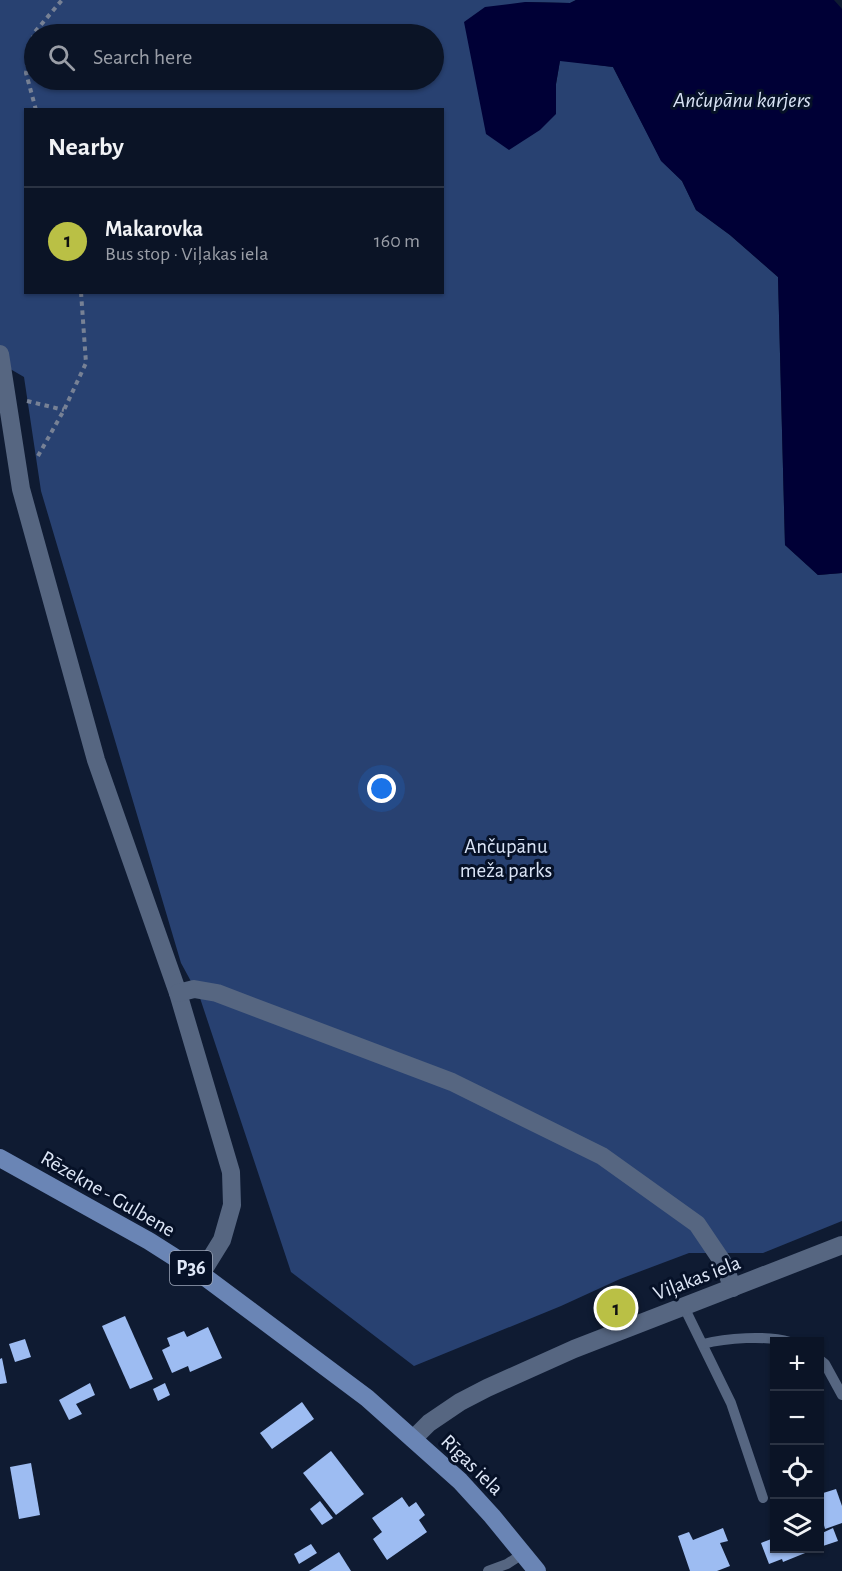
<!DOCTYPE html>
<html lang="en">
<head>
<meta charset="utf-8">
<style>
  body { margin:0; font-family:"Alegreya Sans",sans-serif; background:#192132; color:#f1f3f6 }
  .controls { position:absolute; right:18px; bottom:18px; display:grid; overflow:hidden; border-radius:0px; box-shadow:0 2px 4px #0004 }
  .controls button { width:54px; height:54px; display:grid; place-items:center; padding:0; border:0; border-bottom:2px solid #2b3343; background:#0b1426; color:#f1f3f6; font:30px sans-serif }
  .you { position:absolute; left:382px; top:789px; width:21px; height:21px; margin:-15px; border:4px solid #fff; border-radius:50%; background:#1a73e8; box-shadow:0 0 0 9px #1a73e833 }
  .badge { display:grid; place-items:center; width:39px; height:39px; border-radius:50%; background:#bac045; color:#111; font-size:20px; font-weight:700 }
  .pin { position:absolute; translate:-50% -50%; border:3px solid #fff; box-shadow:0 2px 6px #0006 }
  .list { margin:0; padding:0; list-style:none }
  h2 { display:flex; justify-content:space-between; align-items:center; height:78px; margin:0; padding:0 24px; font-size:26px }
  h2 small { font-size:20px; font-weight:400; color:#9a9ea7 }
  .list li { display:grid; grid-template-columns:39px 1fr auto; gap:18px; align-items:center; box-sizing:border-box; height:108px; padding:0 24px; border-top:2px solid #2b3343 }
  .list b { display:block; font-size:22px; white-space:nowrap }
  .list p { margin:0; font-size:20px; white-space:nowrap; color:#9a9ea7 }
  .list em { font-size:20px; font-style:normal; color:#9a9ea7 }
  .icon { flex:none; width:33px; height:33px; fill:none; stroke:currentColor; stroke-width:2; stroke-linecap:round; stroke-linejoin:round }
  .map { position:relative; flex:none; width:842px; height:1571px; overflow:hidden }
  .search { position:absolute; background:#0b1426; box-shadow:0 2px 4px #0004; left:24px; top:24px; width:420px; height:66px; display:flex; align-items:center; gap:15px; box-sizing:border-box; padding:0 21px; border-radius:33px; color:#9a9ea7; font-size:22px }
  .panel { position:absolute; background:#0b1426; box-shadow:0 2px 4px #0004; left:24px; top:108px; width:420px; height:186px; border-radius:0px }
  .map>svg:first-child { display:block }
  .green { fill:#284171; fill-rule:evenodd }
  .water { fill:#000036 }
  .building { fill:#9dbcf2 }
  .lines { fill:none; stroke-linecap:round; stroke-linejoin:round }
  .path { stroke:#778195; stroke-width:4; stroke-dasharray:4.5 4.5; stroke-linecap:butt }
  .service { stroke:#566681; stroke-width:10 }
  .minor { stroke:#566681; stroke-width:18 }
  .primary { stroke:#6a85b5; stroke-width:18 }
  .labels { text-anchor:middle; dominant-baseline:central; stroke-width:6; stroke-linejoin:round; paint-order:stroke }
  .shield { fill:#061127; stroke:#9da7b9; stroke-width:1.5 }
  .shield-label { font-size:20px; font-weight:bold; fill:#dee7f7 }
  .park-label { font-size:21px; fill:#dae4f6; stroke:#061127 }
  .street-label { font-size:21px; fill:#dee7f7; stroke:#061127 }
  .water-label { font-size:22px; font-style:italic; fill:#d9e3f5; stroke:#061127 }
</style>
</head>
<body>
<div class="map">
<svg width="842" height="1571" viewBox="0 0 842 1571">
  <rect width="100%" height="100%" fill="#0f1b32"/>
  <path class="green" d="M 0,0 L 576,0 L 570,3 L 525,2 L 556,114 L 556,84 L 560,60 L 613,67 L 661,160 L 682,181 L 696,210 L 730,235 L 778,277 L 785,545 L 818,575 L 842,573 L 842,1221 L 763,1253 L 689,1253 L 620,1279 L 561,1306 L 414,1366 L 291,1272 L 200,998 L 181,963 L 41,491 L 24,377 L 0,363 ZM 34,34 L 434,34 L 434,80 L 34,80 ZM 26,110 L 442,110 L 442,292 L 26,292 Z"/>
  <path class="water" d="M 576,0 L 834,0 L 842,9 L 842,573 L 818,575 L 785,545 L 778,277 L 730,235 L 696,210 L 682,181 L 661,161 L 613,67 L 560,61 L 556,84 L 556,114 L 540,130 L 509,150 L 486,134 L 464,22 L 485,7 L 525,2 L 570,3 Z"/>
  <g class="building">
    <path d="M 125,1316 L 153,1379 L 130,1389 L 102,1326 Z"/>
    <path d="M 208,1327 L 222,1358 L 190,1372 L 188,1366 L 172,1373 L 162,1350 L 170,1346 L 167,1338 L 184,1331 L 187,1337 Z"/>
    <path d="M 25,1339 L 31,1357 L 15,1362 L 9,1344 Z"/>
    <path d="M 2,1358 L 7,1383 L 0,1384 L 0,1359 Z"/>
    <path d="M 90,1383 L 95,1395 L 76,1404 L 82,1414 L 69,1420 L 59,1400 Z"/>
    <path d="M 165,1383 L 170,1395 L 158,1401 L 153,1389 Z"/>
    <path d="M 302,1402 L 314,1419 L 272,1449 L 260,1433 Z"/>
    <path d="M 331,1451 L 364,1494 L 336,1515 L 303,1473 Z"/>
    <path d="M 31,1463 L 40,1515 L 19,1519 L 10,1467 Z"/>
    <path d="M 836,1489 L 842,1506 L 842,1523 L 825,1529 L 820,1511 L 820,1494 Z"/>
    <path d="M 402,1497 L 409,1507 L 416,1502 L 425,1515 L 419,1520 L 427,1532 L 387,1560 L 373,1539 L 382,1532 L 372,1518 Z"/>
    <path d="M 320,1501 L 333,1518 L 322,1525 L 310,1509 Z"/>
    <path d="M 723,1528 L 728,1541 L 720,1543 L 730,1566 L 717,1571 L 690,1571 L 678,1536 L 689,1532 L 693,1540 Z"/>
    <path d="M 833,1528 L 838,1541 L 820,1547 L 820,1534 Z"/>
    <path d="M 774,1538 L 774,1548 L 815,1549 L 783,1562 L 782,1559 L 769,1564 L 761,1543 Z"/>
    <path d="M 311,1544 L 317,1553 L 299,1564 L 294,1554 Z"/>
    <path d="M 339,1552 L 351,1571 L 309,1571 Z"/>
  </g>
  <g class="lines">
    <g class="path">
      <path d="M 36,110 L 26,73 L 34,33 L 62,0"/>
      <path d="M 27,401 L 64,410"/>
      <path d="M 38,456 L 64,410 L 86,363 L 81,292"/>
    </g>
    <g class="service">
      <path d="M 684,1307 L 731,1403 L 763,1498"/>
      <path d="M 703,1344 C 726,1338 766,1335 790,1342"/>
      <path d="M 820,1360 L 825,1364 L 842,1395"/>
      <path d="M 488,1571 L 507,1564 L 524,1553"/>
    </g>
    <g class="minor">
      <path d="M 0,354 L 21,489 L 96,760 L 178,993 L 231,1172 L 232,1205 L 222,1240 L 201,1274"/>
      <path d="M 178,993 L 194,989 L 217,993 L 452,1082 L 602,1156 L 697,1224 L 722,1261 L 733,1288"/>
      <path d="M 413,1439 L 429,1423 L 460,1402 L 487,1388 L 574,1349 L 842,1245"/>
    </g>
    <path class="primary" d="M 0,1158 L 149,1241 L 201,1274 L 367,1398 L 460,1481 L 492,1516 L 537,1571"/>
  </g>
  <g class="labels">
    <rect class="shield" x="170" y="1251" width="42" height="34" rx="4.5"/>
    <g class="shield-label">
      <text x="191" y="1268">P36</text>
    </g>
    <g class="park-label">
      <text x="506" y="846">Ančupānu<tspan x="506" dy="24">meža parks</tspan></text>
    </g>
    <g class="street-label">
      <text transform="translate(108 1194) rotate(30)">Rēzekne - Gulbene</text>
      <text transform="translate(697 1278) rotate(-21)">Viļakas iela</text>
      <text transform="translate(472 1465) rotate(44)">Rīgas iela</text>
    </g>
    <g class="water-label">
      <text x="742" y="100">Ančupānu karjers</text>
    </g>
  </g>
</svg>
<div class="controls">
<button>+</button>
<button>−</button>
<button><svg class="icon" aria-label="locate" viewBox="0 0 24 24"><circle cx="12" cy="12" r="6"/><path d="M12 2v4M12 18v4M2 12h4M18 12h4"/></svg></button>
<button><svg class="icon" aria-label="layers" viewBox="0 0 24 24"><path d="M12 4l9 5-9 5-9-5zM3 14l9 5 9-5"/></svg></button>
</div>
<div class="you"></div>
<div class="pin badge" style="left:616px;top:1308px">1</div>
<div class="search"><svg class="icon" aria-label="search" viewBox="0 0 24 24"><circle cx="10" cy="10" r="6"/><path d="M15 15l6 6"/></svg>Search here</div>
<section class="panel">
<h2>Nearby<small></small></h2>
<ul class="list">
<li><span class="badge">1</span><div><b>Makarovka</b><p>Bus stop · Viļakas iela</p></div><em>160 m</em></li>
</ul>
</section>
</div>
</body>
</html>
